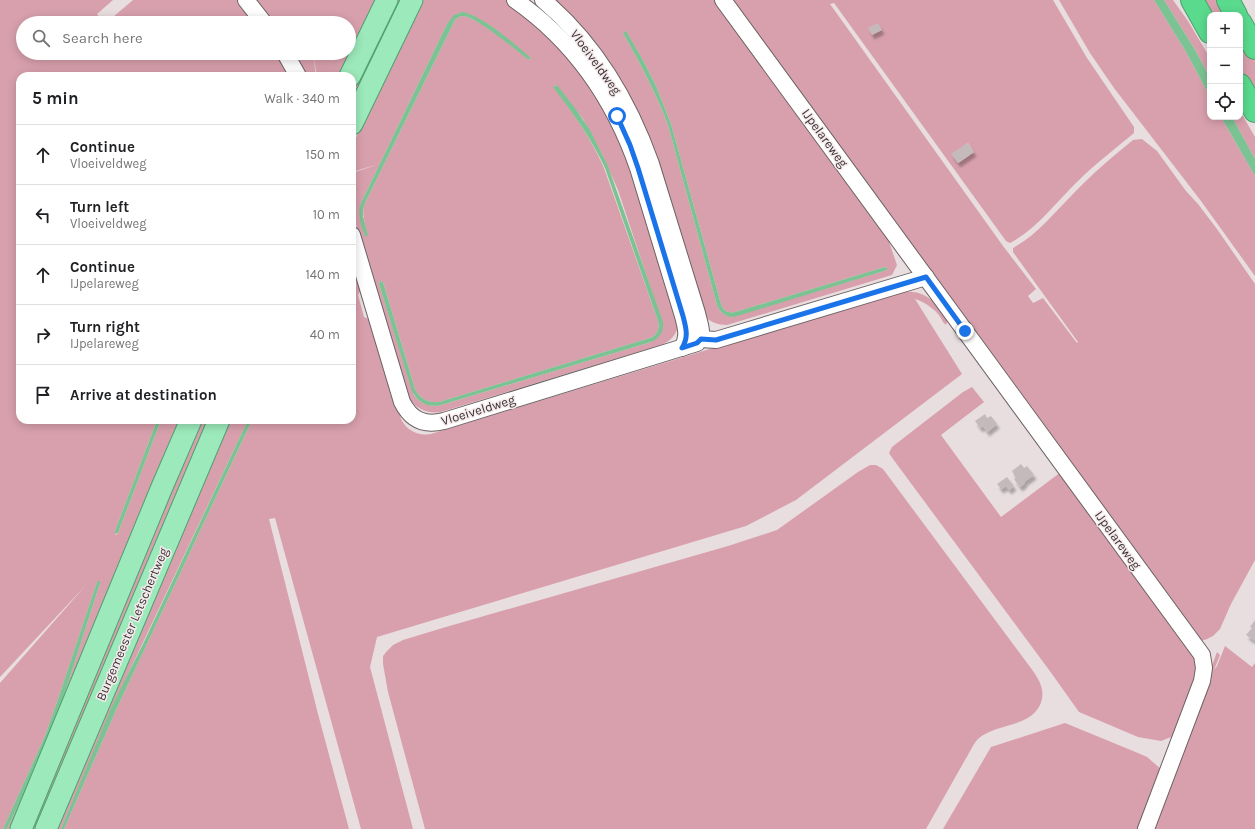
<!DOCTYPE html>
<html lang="en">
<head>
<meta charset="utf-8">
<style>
  body { margin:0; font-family:Karla,sans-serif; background:#f6f6f6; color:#202124 }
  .controls { position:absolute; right:12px; top:12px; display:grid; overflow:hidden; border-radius:8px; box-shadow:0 2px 10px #0003 }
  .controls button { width:36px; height:36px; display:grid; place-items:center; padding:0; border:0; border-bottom:1px solid #e0e0e0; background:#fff; color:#202124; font:20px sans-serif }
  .stop { position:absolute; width:12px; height:12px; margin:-9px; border:3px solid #1a73e8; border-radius:50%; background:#fff }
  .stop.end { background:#1a73e8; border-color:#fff; box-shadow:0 1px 4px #0008 }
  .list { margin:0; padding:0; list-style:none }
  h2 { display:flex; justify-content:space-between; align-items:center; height:52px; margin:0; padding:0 16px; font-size:17px }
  h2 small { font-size:13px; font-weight:400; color:#757577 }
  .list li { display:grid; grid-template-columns:26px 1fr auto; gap:12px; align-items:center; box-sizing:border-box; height:60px; padding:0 16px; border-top:1px solid #e0e0e0 }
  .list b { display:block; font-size:15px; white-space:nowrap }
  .list p { margin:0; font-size:13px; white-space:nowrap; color:#757577 }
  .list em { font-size:13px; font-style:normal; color:#757577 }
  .icon { flex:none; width:22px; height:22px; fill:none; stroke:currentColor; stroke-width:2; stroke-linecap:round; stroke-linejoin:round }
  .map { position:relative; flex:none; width:1255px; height:829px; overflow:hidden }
  .search { position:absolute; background:#fff; box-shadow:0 2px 10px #0003; left:16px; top:16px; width:340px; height:44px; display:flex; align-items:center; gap:10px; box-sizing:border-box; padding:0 14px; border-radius:22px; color:#757577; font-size:15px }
  .panel { position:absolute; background:#fff; box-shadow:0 2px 10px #0003; left:16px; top:72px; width:340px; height:352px; border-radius:12px }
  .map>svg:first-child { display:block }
  .green { fill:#d8a0ad; fill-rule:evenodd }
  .water { fill:#7cc393 }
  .building { fill:#c4b9bb; filter:url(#shadow) }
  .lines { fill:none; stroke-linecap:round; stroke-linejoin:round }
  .minor-casing { stroke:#6b6264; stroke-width:18 }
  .major-casing { stroke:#4ea06f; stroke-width:23 }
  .highway-casing { stroke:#4ea06f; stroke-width:24 }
  .minor { stroke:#fff; stroke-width:16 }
  .major { stroke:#9ce9bb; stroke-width:21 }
  .highway { stroke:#5ada8d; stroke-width:22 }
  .route { stroke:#1a73e8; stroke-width:5 }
  .labels { text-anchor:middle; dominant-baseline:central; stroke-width:3; stroke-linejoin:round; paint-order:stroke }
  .street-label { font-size:13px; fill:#393536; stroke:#f6eaec }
</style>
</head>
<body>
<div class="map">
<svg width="1255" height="829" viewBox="0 0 1255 829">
  <defs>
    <filter id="shadow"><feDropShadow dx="2.5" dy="4.5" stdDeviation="1" flood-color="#0004"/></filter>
  </defs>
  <rect width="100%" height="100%" fill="#e8dddf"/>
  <g class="green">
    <path d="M 0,0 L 113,0 L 97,14 L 103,23 L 23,23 L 23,53 L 277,53 L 289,76 L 20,76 L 20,420 L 157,420 L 115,531 L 115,534 L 116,535 L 118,533 L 161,420 L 186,420 L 16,829 L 7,829 L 34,772 L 62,702 L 100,583 L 97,582 L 58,699 L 45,736 L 3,829 L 0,829 L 0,683 L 86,585 L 0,677 Z"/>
    <path d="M 133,0 L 238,0 L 257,23 L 106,23 Z"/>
    <path d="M 254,0 L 381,0 L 343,76 L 317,76 L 313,54 L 316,76 L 307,76 L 293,53 L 349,53 L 349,23 L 273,23 Z"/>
    <path d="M 394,0 L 404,0 L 352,106 L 352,86 Z"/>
    <path d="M 423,0 L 508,0 L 531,17 L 583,71 L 624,143 L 679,324 C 676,335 671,341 661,345 L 441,412 C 427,414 416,409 408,397 L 352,211 L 352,173 L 379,164 L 352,172 L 352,146 ZM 459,13 L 465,13 L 531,58 L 529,60 C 517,50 477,17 463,16 C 460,16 457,18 455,20 L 365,203 C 361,214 365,224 368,235 L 360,207 L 361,203 L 447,24 ZM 556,85 L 583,119 L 602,154 L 618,190 L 663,325 L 651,342 L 441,405 C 430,407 420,404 414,395 L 379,284 L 380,281 L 383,282 L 415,389 C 420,399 428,403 439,402 L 650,338 C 657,335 660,329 658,321 L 604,168 C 591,138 573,113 554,87 Z"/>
    <path d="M 553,0 L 717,0 L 887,236 L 897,265 L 892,275 L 727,325 C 717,325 711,322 704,316 ZM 626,32 L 644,62 L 656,86 L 671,124 L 721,304 C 723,311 728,313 735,312 L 885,267 L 886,267 L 887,270 L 734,316 C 726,317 720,313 717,305 L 668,125 C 656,93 640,63 623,33 Z"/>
    <path d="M 729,0 L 1053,0 L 1087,58 L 1134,127 L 1134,133 C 1115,149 1095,164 1078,181 C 1056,202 1038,228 1010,243 L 1006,241 L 834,3 L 830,4 L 1003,246 L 1036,289 L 1028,296 L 1033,303 L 1043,298 L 1077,343 L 1078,342 L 1013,252 L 1013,248 C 1037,235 1054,213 1073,194 C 1091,175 1112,157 1133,140 L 1142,139 L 1157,151 L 1186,191 L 1198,204 L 1217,229 L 1255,284 L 1255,560 L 1231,604 L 1220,629 L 1213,636 L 1207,639 L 1201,641 ZM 968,143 L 974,152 L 958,163 L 952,154 Z"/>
    <path d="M 1059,0 L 1154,0 L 1185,50 L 1210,97 L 1210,117 L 1221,117 L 1255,176 L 1255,276 L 1201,201 L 1114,88 L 1090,53 Z"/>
    <path d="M 1164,0 L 1173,0 L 1188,21 L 1210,58 L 1210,78 L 1194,48 Z"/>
    <path d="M 1199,0 L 1220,0 L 1228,15 L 1210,15 Z"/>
    <path d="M 1240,35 L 1255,61 L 1255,96 L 1240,70 Z"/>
    <path d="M 1240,111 L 1255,137 L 1255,159 L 1232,117 L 1240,117 Z"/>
    <path d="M 352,258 L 361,289 L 358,295 L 364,317 L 371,320 L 401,419 C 407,431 418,436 431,434 L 887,295 C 920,287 927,294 949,317 L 946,325 L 943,322 C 939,312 926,302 915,299 L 962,374 L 796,500 L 746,526 L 377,637 L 370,667 L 413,829 L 361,829 L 275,518 L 269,519 L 318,714 L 349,829 L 64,829 L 117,708 L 252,420 L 352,420 Z"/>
    <path d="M 972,387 L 984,402 L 941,435 L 1001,517 L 1061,472 L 1194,656 L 1198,670 L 1176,735 L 1161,741 L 1138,737 L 1079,712 L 1052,674 L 893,459 L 889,453 L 892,447 L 963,392 Z"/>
    <path d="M 199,420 L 209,420 L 39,829 L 29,829 Z"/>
    <path d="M 221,420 L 248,420 L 129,672 L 61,829 L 52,829 Z"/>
    <path d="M 870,465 L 876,465 L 883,469 L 1033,671 C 1040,681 1046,692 1040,705 C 1029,728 995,723 978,739 C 973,744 969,754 965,760 C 952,783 939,806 926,829 L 425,829 L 388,692 L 383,664 L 383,656 L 387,651 L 393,645 L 403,640 L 446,627 L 728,546 L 777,530 L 858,472 Z"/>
    <path d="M 1225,646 L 1252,667 L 1255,663 L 1255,829 L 1151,829 L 1217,652 L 1220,655 L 1214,670 L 1217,666 Z"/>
    <path d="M 1065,723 L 1138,753 L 1147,757 L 1161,769 L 1140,829 L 943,829 L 991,747 Z"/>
  </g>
  <g class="water">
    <path d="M 1154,0 L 1164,0 L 1194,48 L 1210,78 L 1210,97 L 1185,50 Z"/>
    <path d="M 462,12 C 482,15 516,45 531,58 L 529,60 C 517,51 477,17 463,16 C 460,16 457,18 455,20 L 365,203 L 363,210 L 363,217 L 368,235 L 366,237 C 361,228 357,214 361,203 L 447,24 L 454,15 Z"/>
    <path d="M 626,31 L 644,62 L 656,86 L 671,124 L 721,304 C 723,311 728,313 735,312 L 885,267 L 887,268 L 887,270 L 734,317 C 726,317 720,313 717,305 L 668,125 C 656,93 640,63 623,33 Z"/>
    <path d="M 557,85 L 575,108 L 590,130 L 608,166 L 663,322 C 664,331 660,338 651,342 L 441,405 C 428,408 418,403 412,391 L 379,284 L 380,281 L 383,282 L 415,389 C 420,399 428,403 439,402 L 650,338 C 657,335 660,329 658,321 L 605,168 C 591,138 573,113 553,87 Z"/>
    <path d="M 1221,117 L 1232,117 L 1255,159 L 1255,176 Z"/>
    <path d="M 157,420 L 161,420 L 118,533 L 115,534 L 115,531 Z"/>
    <path d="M 248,420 L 252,420 L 117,708 L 64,829 L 61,829 L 112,706 L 143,644 Z"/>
    <path d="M 99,581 L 100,581 L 100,583 L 62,702 L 34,772 L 7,829 L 3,829 L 45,736 L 58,699 L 97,582 Z"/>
  </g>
  <g class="building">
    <path d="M 878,23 L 882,30 L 872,35 L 868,28 Z"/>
    <path d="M 968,143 L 974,152 L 958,163 L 951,154 Z"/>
    <path d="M 985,414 L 987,418 L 991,416 L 997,424 L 987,432 L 983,426 L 980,428 L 975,421 Z"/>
    <path d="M 1021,464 L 1024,468 L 1027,466 L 1034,475 L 1024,482 L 1025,483 L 1020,487 L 1014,479 L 1016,478 L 1012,471 Z"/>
    <path d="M 1007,477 L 1014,486 L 1009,490 L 1006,486 L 1001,489 L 997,484 Z"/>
    <path d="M 1255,620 L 1255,641 L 1246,635 L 1252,628 L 1250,627 Z"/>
  </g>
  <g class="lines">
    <g class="minor-casing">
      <g id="minor">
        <path d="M 246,0 L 264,23"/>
        <path d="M 515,0 C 575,42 614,99 638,168 L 683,316 C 686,328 689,337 682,348"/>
        <path d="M 723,0 L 1202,655 L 1204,668 L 1202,681 L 1146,829"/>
        <path d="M 285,53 L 298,76"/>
        <path d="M 352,235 L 402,402 C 411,420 425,426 444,421 L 697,343 C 705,335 699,323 697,313 L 651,164 C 629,102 594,43 543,0"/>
        <path d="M 701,339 L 716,340 L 926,277"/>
      </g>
    </g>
    <g class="major-casing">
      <g id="major">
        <path d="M 350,76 L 387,0"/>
        <path d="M 352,124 L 412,0"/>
        <path d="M 21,829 L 162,487 L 191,420"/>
        <path d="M 46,829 L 219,420"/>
      </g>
    </g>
    <g class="highway-casing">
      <g id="highway">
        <path d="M 1192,0 L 1210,32"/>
        <path d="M 1228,0 L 1236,15"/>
        <path d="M 1240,22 L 1255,48"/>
        <path d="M 1240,85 L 1255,111"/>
      </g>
    </g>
    <use href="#minor" class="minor"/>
    <use href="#major" class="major"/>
    <use href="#highway" class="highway"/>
  </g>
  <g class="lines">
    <path class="route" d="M 617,116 L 630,145 L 638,168 L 683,316 C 686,328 689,337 682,348 L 697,343 L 701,339 L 716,340 L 926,277 L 965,331"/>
  </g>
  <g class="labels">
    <g class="street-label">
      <text transform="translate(596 62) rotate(54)">Vloeiveldweg</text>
      <text transform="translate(825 138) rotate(54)">IJpelareweg</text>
      <text transform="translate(478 410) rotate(-17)">Vloeiveldweg</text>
      <text transform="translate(1118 540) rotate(54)">IJpelareweg</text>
      <text transform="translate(132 624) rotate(-67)">Burgemeester Letschertweg</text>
    </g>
  </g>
</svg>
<div class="controls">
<button>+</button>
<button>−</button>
<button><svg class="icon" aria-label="locate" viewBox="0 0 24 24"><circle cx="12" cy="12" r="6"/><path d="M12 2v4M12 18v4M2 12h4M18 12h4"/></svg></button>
</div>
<div class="stop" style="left:617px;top:116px"></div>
<div class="stop end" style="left:965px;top:331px"></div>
<div class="search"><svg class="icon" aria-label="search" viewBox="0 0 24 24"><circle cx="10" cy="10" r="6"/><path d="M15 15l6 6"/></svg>Search here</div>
<section class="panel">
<h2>5 min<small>Walk · 340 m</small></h2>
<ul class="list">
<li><svg class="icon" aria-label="ahead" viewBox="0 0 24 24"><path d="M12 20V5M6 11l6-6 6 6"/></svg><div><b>Continue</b><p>Vloeiveldweg</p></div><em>150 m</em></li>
<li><svg class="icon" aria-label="left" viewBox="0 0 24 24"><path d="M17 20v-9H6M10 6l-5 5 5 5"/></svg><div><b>Turn left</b><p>Vloeiveldweg</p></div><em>10 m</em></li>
<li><svg class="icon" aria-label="ahead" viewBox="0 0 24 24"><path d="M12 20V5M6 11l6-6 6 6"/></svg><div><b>Continue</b><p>IJpelareweg</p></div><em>140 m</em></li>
<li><svg class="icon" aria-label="right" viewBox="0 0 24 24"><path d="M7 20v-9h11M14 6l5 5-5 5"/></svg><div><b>Turn right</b><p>IJpelareweg</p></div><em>40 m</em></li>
<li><svg class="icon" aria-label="arrive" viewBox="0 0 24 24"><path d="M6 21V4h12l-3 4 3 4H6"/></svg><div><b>Arrive at destination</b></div></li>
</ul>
</section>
</div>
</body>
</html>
